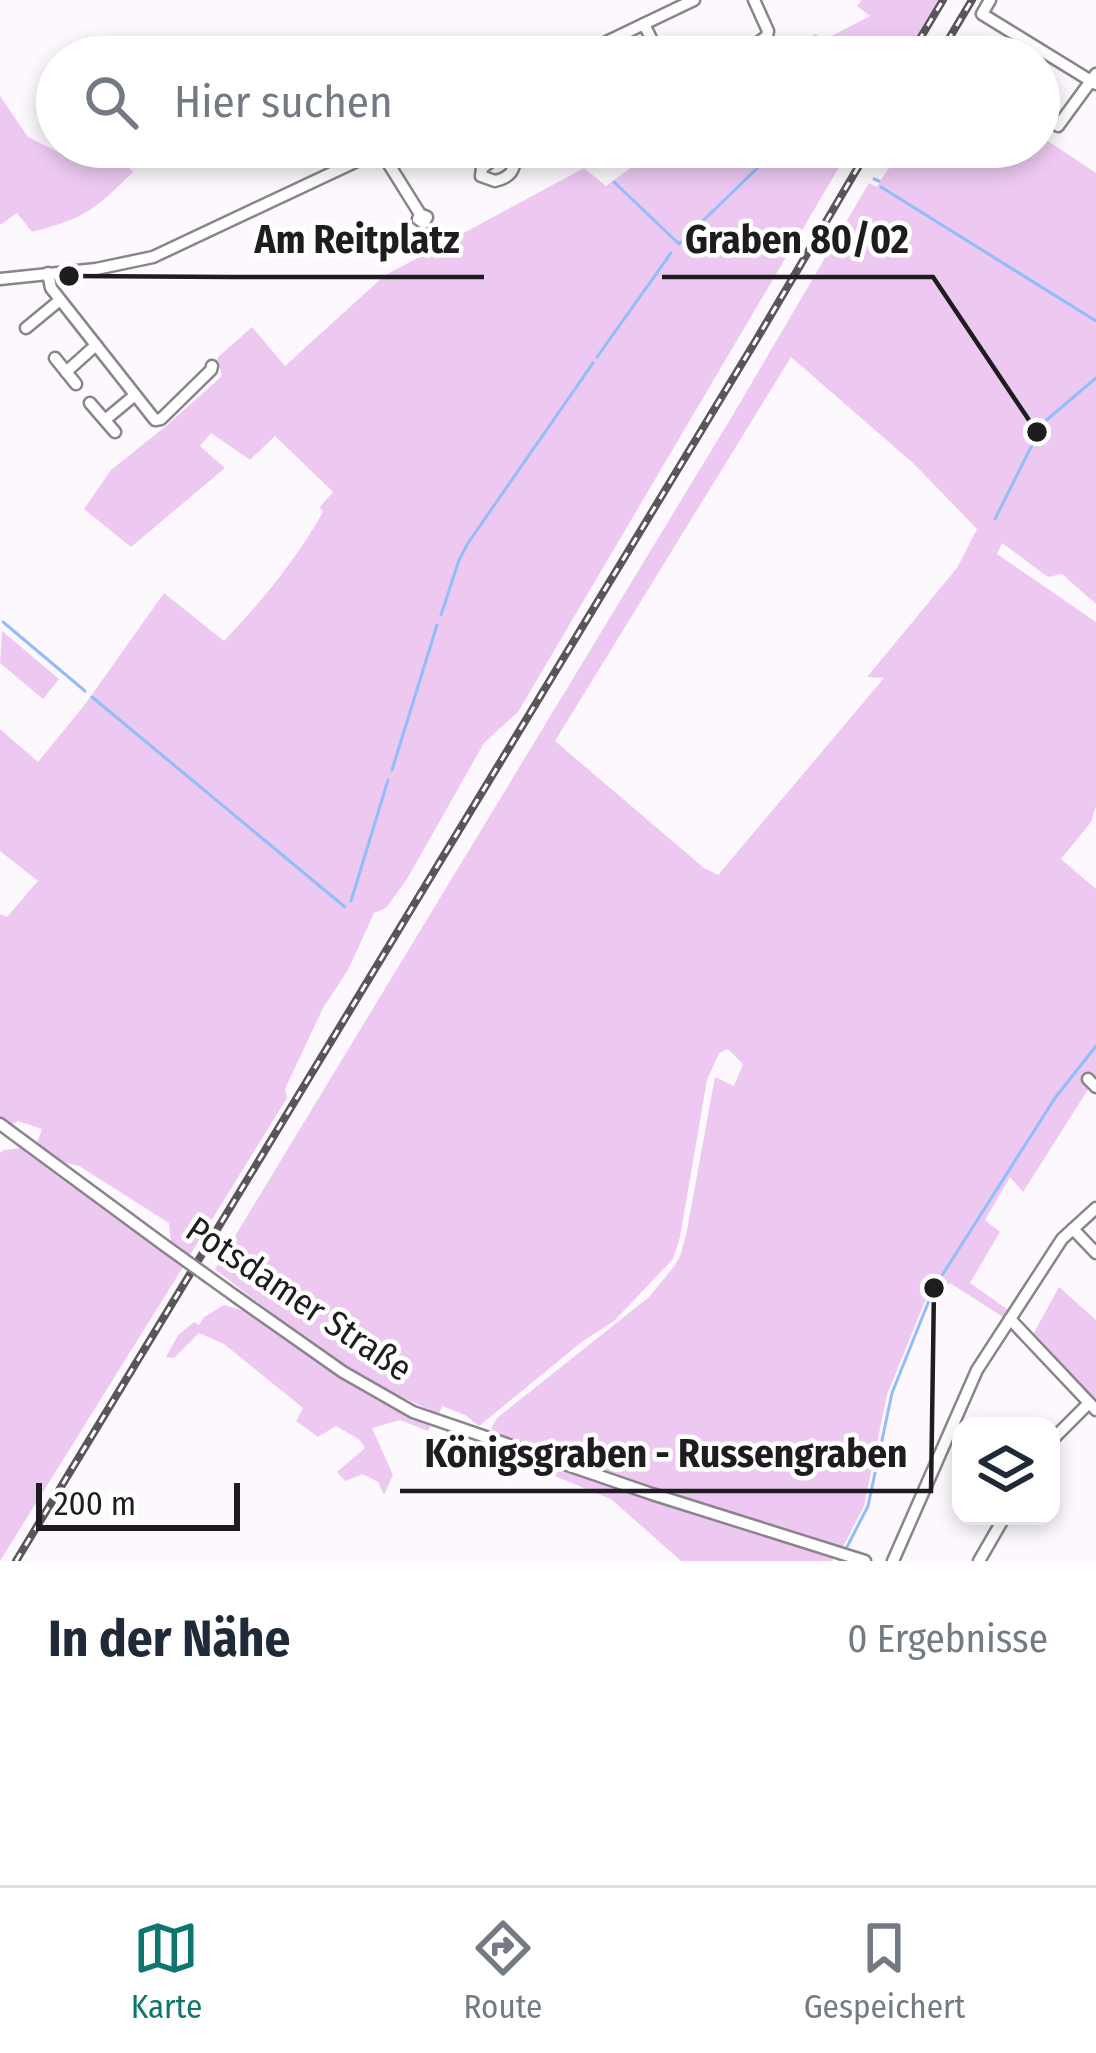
<!DOCTYPE html>
<html lang="de">
<head>
<meta charset="utf-8">
<style>
  body { margin:0; font-family:"Fira Sans Condensed",sans-serif; background:#f2f2f3; color:#1f2937 }
  .controls { position:absolute; right:36px; bottom:36px; display:grid; overflow:hidden; border-radius:24px; box-shadow:0 6px 18px #0003 }
  .controls button { width:108px; height:108px; display:grid; place-items:center; padding:0; border:0; border-bottom:3px solid #e0e1e3; background:#fff; color:#1f2937; font:60px sans-serif }
  .scale { position:absolute; left:36px; bottom:30px; width:204px; box-sizing:border-box; padding-left:12px; border:6px solid #1f1c1f; border-top:0; font-size:33px; line-height:42px; white-space:nowrap; color:#1f1c1f; -webkit-text-stroke:9px #fff; paint-order:stroke }
  .list { margin:0; padding:0; list-style:none }
  h2 { display:flex; justify-content:space-between; align-items:center; height:156px; margin:0; padding:0 48px; font-size:51px }
  h2 small { font-size:39px; font-weight:400; color:#747a83 }
  .icon { flex:none; width:66px; height:66px; fill:none; stroke:currentColor; stroke-width:2; stroke-linecap:round; stroke-linejoin:round }
  .map { position:relative; flex:none; width:1096px; height:1561px; overflow:hidden }
  .search { position:absolute; background:#fff; box-shadow:0 6px 18px #0003; left:36px; right:36px; top:36px; height:132px; display:flex; align-items:center; gap:30px; box-sizing:border-box; padding:0 42px; border-radius:66px; color:#747a83; font-size:45px }
  .sheet { height:324px; background:#fff }
  nav { display:flex; justify-content:space-around; align-items:center; box-sizing:border-box; height:168px; border-top:3px solid #e0e1e3; background:#fff; font-size:33px; color:#747a83 }
  nav a { display:grid; justify-items:center; gap:6px }
  nav .on { color:#0f766e }
  .map>svg:first-child { display:block }
  .green { fill:#edc9f2; fill-rule:evenodd }
  .lines { fill:none; stroke-linecap:round; stroke-linejoin:round }
  .stream { stroke:#91bdfa; stroke-width:3 }
  .minor-casing { stroke:#8a848b; stroke-width:15 }
  .minor { stroke:#fff; stroke-width:10 }
  .rail-casing { stroke:#595559; stroke-width:8 }
  .rail { stroke:#fff; stroke-width:3; stroke-dasharray:9; stroke-linecap:butt }
  .minor-bridge-casing { stroke:#8a848b; stroke-width:15; stroke-linecap:butt }
  .minor-bridge { stroke:#fff; stroke-width:10 }
  .labels { text-anchor:middle; dominant-baseline:central; stroke-width:9; stroke-linejoin:round; paint-order:stroke }
  .street-label { font-size:36px; fill:#1f1c1f; stroke:#fff }
  .leader { fill:none; stroke:#1f1c1f; stroke-width:4.5 }
  .callout-dot { fill:#1f1c1f; stroke:#fff; stroke-width:4.5 }
  .callout-label { font-size:39px; text-anchor:middle; font-weight:bold; fill:#1f1c1f; stroke:#fff; stroke-width:9; stroke-linejoin:round; paint-order:stroke }
</style>
</head>
<body>
<div class="map">
<svg width="1096" height="1561" viewBox="0 0 1096 1561">
  <rect width="100%" height="100%" fill="#fdf7fe"/>
  <g class="green">
    <path d="M 862,0 L 938,0 L 904,57 L 784,57 L 815,34 L 826,39 L 870,16 L 857,6 Z"/>
    <path d="M 0,96 L 28,137 L 62,154 L 74,154 L 83,147 L 110,147 L 133,172 C 94,210 86,218 32,232 L 17,213 L 0,225 Z"/>
    <path d="M 1039,135 L 1096,173 L 1096,604 L 1062,574 L 1048,577 L 1002,543 L 997,554 L 1096,622 L 1096,806 L 1091,822 L 1061,859 L 1096,889 L 1096,1077 L 1023,1192 L 1010,1177 L 985,1220 L 1000,1232 L 970,1283 L 1011,1312 L 1006,1319 L 950,1283 L 938,1299 L 925,1301 L 887,1395 L 864,1506 L 842,1549 L 624,1481 L 495,1436 L 491,1428 L 497,1418 L 649,1297 L 675,1265 L 681,1254 L 687,1230 L 715,1077 L 734,1086 L 743,1064 L 728,1049 L 719,1053 L 707,1080 L 680,1237 L 673,1259 L 614,1321 L 583,1341 L 479,1426 L 465,1415 L 442,1406 L 439,1414 L 371,1383 L 312,1345 L 215,1269 L 734,413 L 869,183 L 877,187 C 884,172 896,161 905,147 L 1039,147 ZM 791,357 L 914,464 L 977,529 L 957,568 L 867,677 L 884,678 L 718,875 L 704,868 L 555,741 Z"/>
    <path d="M 659,147 L 851,147 L 518,712 L 484,743 L 407,879 L 386,908 L 374,913 L 348,970 L 323,1008 L 285,1089 L 287,1098 L 190,1255 L 171,1243 L 169,1223 L 79,1166 L 62,1162 L 37,1143 L 42,1129 L 18,1121 L 11,1125 L 0,1117 L 0,914 L 7,917 L 38,881 L 0,851 L 0,729 L 38,762 L 86,703 L 164,593 L 224,641 C 263,600 295,561 323,512 L 320,507 L 333,492 L 275,436 L 250,460 L 211,433 L 200,446 L 225,468 L 131,547 L 84,509 L 111,470 L 166,426 L 222,376 L 217,358 L 252,327 L 285,366 L 384,276 L 584,168 L 606,186 Z"/>
    <path d="M 2,631 L 59,679 L 43,699 L 0,663 Z"/>
    <path d="M 21,1148 L 183,1267 L 0,1561 L 0,1153 L 4,1150 Z"/>
    <path d="M 1059,1287 L 1096,1320 L 1096,1409 L 1030,1340 Z"/>
    <path d="M 224,1305 L 248,1312 L 370,1396 L 431,1425 L 428,1431 L 400,1420 L 372,1428 L 393,1475 L 384,1495 L 378,1482 L 363,1474 L 345,1481 L 337,1472 L 365,1448 L 360,1440 L 336,1426 L 318,1437 L 296,1421 L 303,1408 L 224,1344 L 199,1333 L 174,1358 L 166,1357 L 178,1335 L 194,1322 L 199,1325 L 204,1317 Z"/>
    <path d="M 556,1467 L 834,1558 L 832,1561 L 681,1561 L 611,1499 L 552,1475 Z"/>
  </g>
  <g class="lines">
    <g class="stream">
      <path d="M 822,147 L 824,148"/>
      <path d="M 830,152 L 841,159"/>
      <path d="M 874,179 L 879,181"/>
      <path d="M 614,182 L 679,244 L 779,147"/>
      <path d="M 881,187 L 1096,321"/>
      <path d="M 597,357 L 671,253"/>
      <path d="M 995,519 L 1043,423 L 1096,378"/>
      <path d="M 441,615 L 459,560 L 468,543 L 593,363"/>
      <path d="M 3,622 L 85,691"/>
      <path d="M 92,697 L 345,907"/>
      <path d="M 392,770 L 437,625"/>
      <path d="M 351,901 L 388,780"/>
      <path d="M 847,1547 L 868,1506 L 892,1393 L 934,1288 L 1055,1098 L 1096,1046"/>
      <path d="M 840,1561 L 841,1560"/>
    </g>
    <g class="minor-casing">
      <g id="minor">
        <path d="M 990,0 L 982,14 L 1096,84"/>
        <path d="M 644,24 L 660,57"/>
        <path d="M 575,57 L 694,0"/>
        <path d="M 739,57 L 767,36 L 768,31 L 754,0"/>
        <path d="M 1058,126 L 1096,74"/>
        <path d="M 600,147 L 607,149 L 611,147"/>
        <path d="M 380,150 L 420,214 L 418,219 L 424,223 L 427,217 L 420,214"/>
        <path d="M 508,157 L 514,161 C 515,173 505,179 495,181 L 481,176 L 482,168 L 494,159 Z"/>
        <path d="M 48,273 L 51,288 L 155,420 L 161,419 L 211,370 L 212,366"/>
        <path d="M 0,279 L 96,269 L 153,257 L 387,147"/>
        <path d="M 26,328 L 60,300"/>
        <path d="M 55,358 L 76,384"/>
        <path d="M 66,372 L 96,345"/>
        <path d="M 90,403 L 115,432"/>
        <path d="M 105,420 L 135,395"/>
        <path d="M 1088,1079 L 1096,1087"/>
        <path d="M 0,1124 L 164,1245"/>
        <path d="M 1073,1229 L 1096,1253"/>
        <path d="M 235,1296 L 343,1372 L 413,1412 L 652,1494 L 865,1561"/>
        <path d="M 1010,1319 L 1096,1410"/>
        <path d="M 1051,1441 L 1089,1403"/>
        <path d="M 893,1561 L 977,1370 L 1062,1239 L 1096,1208"/>
        <path d="M 979,1561 L 1005,1516"/>
      </g>
    </g>
    <use href="#minor" class="minor"/>
    <g class="rail-casing">
      <g id="rail">
        <path d="M 909,57 L 943,0"/>
        <path d="M 938,57 L 972,0"/>
        <path d="M 16,1561 L 755,342 L 870,147"/>
      </g>
    </g>
    <use href="#rail" class="rail"/>
    <g class="minor-bridge-casing">
      <path id="minor-bridge" d="M 164,1245 L 235,1296"/>
    </g>
    <use href="#minor-bridge" class="minor-bridge"/>
  </g>
  <g class="labels">
    <g class="street-label">
      <text transform="translate(299 1299) rotate(34)">Potsdamer Straße</text>
    </g>
  </g>
  <path class="leader" d="M69 276L231 277H484M1037 432L933 277H662M934 1288L931 1491H400"/>
  <g class="callout-dot">
    <circle cx="69" cy="276" r="12"/>
    <circle cx="1037" cy="432" r="12"/>
    <circle cx="934" cy="1288" r="12"/>
  </g>
  <g class="callout-label">
    <text x="357" y="253">Am Reitplatz</text>
    <text x="797" y="253">Graben 80/02</text>
    <text x="666" y="1467">Königsgraben - Russengraben</text>
  </g>
</svg>
<div class="controls">
<button><svg class="icon" aria-label="layers" viewBox="0 0 24 24"><path d="M12 4l9 5-9 5-9-5zM3 14l9 5 9-5"/></svg></button>
</div>
<div class="scale">200 m</div>
<div class="search"><svg class="icon" aria-label="search" viewBox="0 0 24 24"><circle cx="10" cy="10" r="6"/><path d="M15 15l6 6"/></svg>Hier suchen</div>
</div>
<section class="sheet">
<h2>In der Nähe<small>0 Ergebnisse</small></h2>
<ul class="list">
</ul>
</section>
<nav>
<a class="on"><svg class="icon" aria-label="map" viewBox="0 0 24 24"><path d="M3 6l6-2 6 2 6-2v14l-6 2-6-2-6 2zM9 4v14M15 6v14"/></svg>Karte</a>
<a><svg class="icon" aria-label="directions" viewBox="0 0 24 24"><path d="M12 3l9 9-9 9-9-9zM9 14v-3h6M13 9l2 2-2 2"/></svg>Route</a>
<a><svg class="icon" aria-label="saved" viewBox="0 0 24 24"><path d="M7 4h10v16l-5-4-5 4z"/></svg>Gespeichert</a>
</nav>
</body>
</html>
